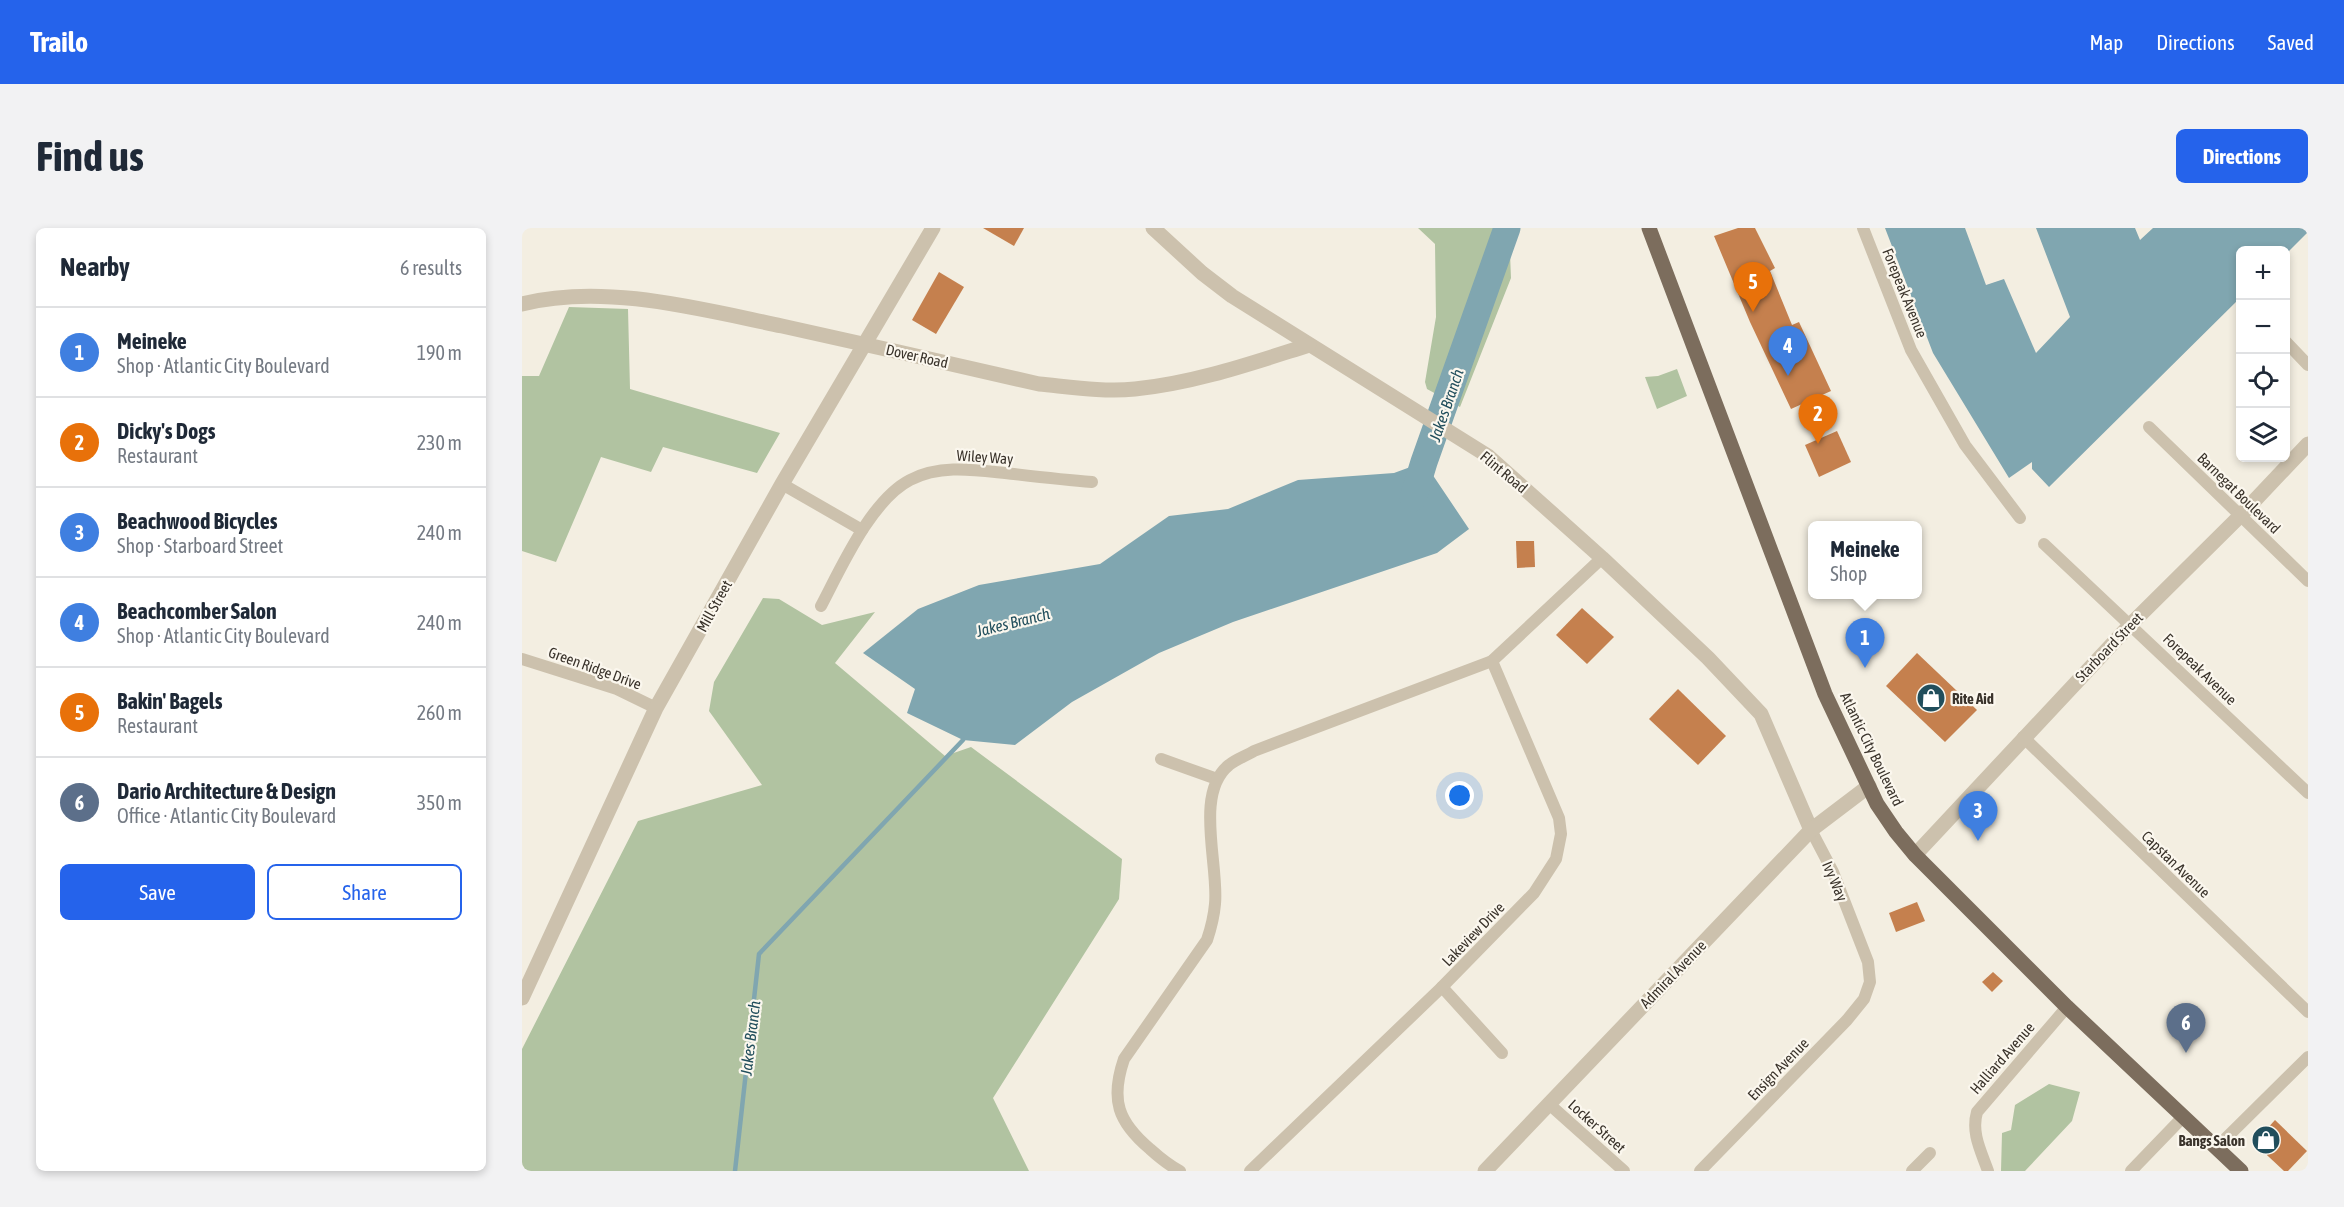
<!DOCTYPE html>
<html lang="en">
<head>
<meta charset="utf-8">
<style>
  body { margin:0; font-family:"Asap Condensed",sans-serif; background:#f2f2f3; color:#1f2937 }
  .controls { position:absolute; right:18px; top:18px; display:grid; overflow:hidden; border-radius:9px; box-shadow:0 3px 9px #0003 }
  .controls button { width:54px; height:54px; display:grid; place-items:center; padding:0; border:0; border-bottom:2px solid #e0e1e3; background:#fff; color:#1f2937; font:30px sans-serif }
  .you { position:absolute; left:938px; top:568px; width:21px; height:21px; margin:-15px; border:4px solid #fff; border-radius:50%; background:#1a73e8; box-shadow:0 0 0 9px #1a73e833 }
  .badge { display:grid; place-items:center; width:39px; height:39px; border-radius:50%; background:#2563eb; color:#fff; font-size:20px; font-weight:700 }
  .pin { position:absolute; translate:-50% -50px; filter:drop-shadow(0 2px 3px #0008) }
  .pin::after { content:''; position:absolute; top:32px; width:21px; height:18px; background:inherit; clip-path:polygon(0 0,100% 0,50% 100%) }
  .popup { position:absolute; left:1286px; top:293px; width:114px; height:78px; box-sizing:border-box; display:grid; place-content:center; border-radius:9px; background:#fff; filter:drop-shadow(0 2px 4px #0005); font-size:20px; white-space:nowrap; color:#747a83 }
  .popup b { font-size:22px; color:#1f2937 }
  .popup::after { content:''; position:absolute; left:50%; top:100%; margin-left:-12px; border:12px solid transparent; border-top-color:#fff }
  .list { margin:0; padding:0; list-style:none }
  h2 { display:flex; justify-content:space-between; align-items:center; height:78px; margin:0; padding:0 24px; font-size:26px }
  h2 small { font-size:20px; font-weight:400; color:#747a83 }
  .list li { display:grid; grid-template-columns:39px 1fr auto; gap:18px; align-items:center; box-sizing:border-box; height:90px; padding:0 24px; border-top:2px solid #e0e1e3 }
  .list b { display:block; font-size:22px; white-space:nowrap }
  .list p { margin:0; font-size:20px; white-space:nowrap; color:#747a83 }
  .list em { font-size:20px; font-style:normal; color:#747a83 }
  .actions { display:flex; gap:12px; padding:18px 24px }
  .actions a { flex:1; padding:14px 0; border:2px solid #2563eb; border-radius:9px; text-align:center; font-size:21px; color:#2563eb }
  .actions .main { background:#2563eb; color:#fff }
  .icon { flex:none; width:33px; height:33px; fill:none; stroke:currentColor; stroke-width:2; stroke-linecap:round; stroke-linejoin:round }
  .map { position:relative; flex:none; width:1786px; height:943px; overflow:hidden; border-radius:9px }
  header { display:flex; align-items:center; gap:36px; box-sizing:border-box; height:84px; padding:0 30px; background:#2563eb; color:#fff }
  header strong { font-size:28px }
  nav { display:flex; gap:33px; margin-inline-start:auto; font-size:21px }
  .intro { display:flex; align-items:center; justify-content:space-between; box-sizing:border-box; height:144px; padding:0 36px }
  h1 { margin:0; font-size:42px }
  .button { padding:15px 27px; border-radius:9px; background:#2563eb; color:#fff; font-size:21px; font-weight:700 }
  main { display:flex; gap:36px; padding:0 36px }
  aside { flex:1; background:#fff; border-radius:9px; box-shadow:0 3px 9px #0003 }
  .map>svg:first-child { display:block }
  .green { fill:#b1c3a1 }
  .water { fill:#80a6b0 }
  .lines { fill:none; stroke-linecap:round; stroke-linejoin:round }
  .stream { stroke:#80a6b0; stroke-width:4.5 }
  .river { stroke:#80a6b0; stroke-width:27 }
  .building { fill:#c5804e }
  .minor { stroke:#ccc1ad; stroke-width:12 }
  .tertiary { stroke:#ccc1ad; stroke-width:15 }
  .primary { stroke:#7c6d5d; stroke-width:15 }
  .labels { text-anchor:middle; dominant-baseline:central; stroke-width:4.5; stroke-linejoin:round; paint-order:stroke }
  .street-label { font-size:15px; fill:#3a332b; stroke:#fbf7ee }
  .poi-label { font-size:15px; font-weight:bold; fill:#3a332b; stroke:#fbf7ee; text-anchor:start }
  .water-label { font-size:16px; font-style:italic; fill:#214e5c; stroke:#fbf7ee }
</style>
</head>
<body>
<header>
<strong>Trailo</strong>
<nav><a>Map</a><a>Directions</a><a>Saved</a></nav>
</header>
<div class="intro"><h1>Find us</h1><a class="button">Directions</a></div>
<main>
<aside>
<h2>Nearby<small>6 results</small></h2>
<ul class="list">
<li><span class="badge" style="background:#3f7fe0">1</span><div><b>Meineke</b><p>Shop · Atlantic City Boulevard</p></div><em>190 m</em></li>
<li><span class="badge" style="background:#e8710a">2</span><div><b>Dicky's Dogs</b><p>Restaurant</p></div><em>230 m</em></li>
<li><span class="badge" style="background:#3f7fe0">3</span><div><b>Beachwood Bicycles</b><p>Shop · Starboard Street</p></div><em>240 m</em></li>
<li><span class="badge" style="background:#3f7fe0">4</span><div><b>Beachcomber Salon</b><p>Shop · Atlantic City Boulevard</p></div><em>240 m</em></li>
<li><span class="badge" style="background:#e8710a">5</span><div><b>Bakin' Bagels</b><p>Restaurant</p></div><em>260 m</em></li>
<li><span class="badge" style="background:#5c6f8a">6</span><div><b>Dario Architecture &amp; Design</b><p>Office · Atlantic City Boulevard</p></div><em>350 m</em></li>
</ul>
<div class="actions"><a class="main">Save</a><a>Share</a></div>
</aside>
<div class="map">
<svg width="1786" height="943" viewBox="0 0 1786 943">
  <rect width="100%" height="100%" fill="#f3eee1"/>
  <g class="green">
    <path d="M 896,0 L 987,0 L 989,50 L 938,179 L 905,161 L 903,154 L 914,89 L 913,16 Z"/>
    <path d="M 47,79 L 106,81 L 108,161 L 258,205 L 235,245 L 141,219 L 129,244 L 79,229 L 34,334 L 0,323 L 0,148 L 17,148 Z"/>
    <path d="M 1155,141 L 1165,168 L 1135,181 L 1123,149 L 1136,148 Z"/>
    <path d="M 241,370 L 257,371 L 300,397 L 353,384 L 313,435 L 423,528 L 449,519 L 600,631 L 597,671 L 471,870 L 507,943 L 0,943 L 0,821 L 116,593 L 240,557 L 187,483 L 192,454 Z"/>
    <path d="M 1527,856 L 1558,864 L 1550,893 L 1503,943 L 1479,943 L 1480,905 L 1489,902 L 1493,877 Z"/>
  </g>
  <g class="water">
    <path d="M 1363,0 L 1443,0 L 1464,57 L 1482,51 L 1514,125 L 1548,89 L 1514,0 L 1613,0 L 1618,12 L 1631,0 L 1786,0 L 1786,4 L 1764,26 L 1764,22 L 1718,22 L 1718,70 L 1527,259 L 1510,241 L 1510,234 L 1487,250 L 1411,125 Z"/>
    <path d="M 902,234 L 947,301 L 915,325 L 711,394 L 637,425 L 550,474 L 493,517 L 441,512 L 385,485 L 393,461 L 341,425 L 396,381 L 457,357 L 578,336 L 647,288 L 706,281 L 776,252 L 872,245 Z"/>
  </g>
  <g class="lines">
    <path class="stream" d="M 213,943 L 237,726 L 441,512"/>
    <path class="river" d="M 891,270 L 902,234 L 985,0"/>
  </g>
  <g class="building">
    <path d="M 461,0 L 502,0 L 492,18 Z"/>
    <path d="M 1216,0 L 1233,0 L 1253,40 L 1248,43 L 1270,97 L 1277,94 L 1309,163 L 1269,181 L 1228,94 L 1192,8 Z"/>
    <path d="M 417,44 L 442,59 L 414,106 L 390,92 Z"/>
    <path d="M 1315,203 L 1329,234 L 1297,249 L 1283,217 Z"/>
    <path d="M 994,313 L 1012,313 L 1013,339 L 995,340 Z"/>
    <path d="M 1060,380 L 1092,409 L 1065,436 L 1034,407 Z"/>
    <path d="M 1395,425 L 1455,482 L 1423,514 L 1364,458 Z"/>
    <path d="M 1156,461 L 1204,508 L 1176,537 L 1127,491 Z"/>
    <path d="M 1395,674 L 1403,693 L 1374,704 L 1367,685 Z"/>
    <path d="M 1471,744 L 1481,753 L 1470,764 L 1460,754 Z"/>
    <path d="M 1753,892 L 1785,923 L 1766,943 L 1762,943 L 1732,915 Z"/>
  </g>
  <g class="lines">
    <g class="minor">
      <path d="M 1341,0 L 1389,122 L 1443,217 L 1498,290"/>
      <path d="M 1764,114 L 1786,137"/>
      <path d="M 1627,199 L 1786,353"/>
      <path d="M 260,256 L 340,302"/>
      <path d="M 1522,316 L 1786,565"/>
      <path d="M 299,378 C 319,340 349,272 388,252 C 421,235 458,243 492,246 C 518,249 544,252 570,254"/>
      <path d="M 0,431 L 95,461 L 134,480"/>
      <path d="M 1501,509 L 1786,784"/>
      <path d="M 639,531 L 695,551"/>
      <path d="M 920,759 L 980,825"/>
      <path d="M 1027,876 L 1102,943"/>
      <path d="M 1695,919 L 1786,829"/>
      <path d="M 658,943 C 646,937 638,930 628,921 C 596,894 588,872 602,831 L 685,712 C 689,700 692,688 693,676 C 697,637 672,565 707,537 C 714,531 724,528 732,523 L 970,433 L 1080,330"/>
      <path d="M 728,943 L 920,759 L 1012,665 L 1034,631 L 1039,606 L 1037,590 L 970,433"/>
      <path d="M 1178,943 L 1325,792 L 1342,771 L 1348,754 L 1346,734 L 1311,644 L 1289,602"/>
      <path d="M 1390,943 L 1408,925"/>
      <path d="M 1466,943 C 1459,923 1449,905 1455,884 L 1545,779"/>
      <path d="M 1609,943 L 1662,888"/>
    </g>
    <g class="tertiary">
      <path d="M 631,0 L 680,45 L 710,68 L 966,228 L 1080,330 L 1186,430 L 1239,486 L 1289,602"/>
      <path d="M 0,76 C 82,55 178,81 260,98 C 346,117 431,136 517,156 C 549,159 581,164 613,161 C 673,155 730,135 787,117"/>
      <path d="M 1393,627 L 1609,396 L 1718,288 L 1786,216"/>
      <path d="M 0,770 L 134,480 L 260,256 L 411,0"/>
      <path d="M 963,943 L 1289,602 L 1347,558"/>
    </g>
    <path class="primary" d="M 1127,0 L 1303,466 L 1355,576 L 1374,604 L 1393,627 L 1545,779 L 1719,943"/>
  </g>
  <defs>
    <g id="shop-disc" transform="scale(1.5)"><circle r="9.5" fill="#214e5c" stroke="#fbf7ee"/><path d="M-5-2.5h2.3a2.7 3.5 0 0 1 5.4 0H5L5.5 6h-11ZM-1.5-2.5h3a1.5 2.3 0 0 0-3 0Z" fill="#fff"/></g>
  </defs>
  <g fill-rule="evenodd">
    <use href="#shop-disc" x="1409" y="470"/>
    <use href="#shop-disc" x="1744" y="912"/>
  </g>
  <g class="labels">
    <g class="street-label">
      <text transform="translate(1383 65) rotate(68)">Forepeak Avenue</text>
      <text transform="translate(395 128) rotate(13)">Dover Road</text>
      <text transform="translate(463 229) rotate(4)">Wiley Way</text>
      <text transform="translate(982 244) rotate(40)">Flint Road</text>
      <text transform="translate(1717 265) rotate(44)">Barnegat Boulevard</text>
      <text transform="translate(192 378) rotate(-61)">Mill Street</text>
      <text transform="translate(1587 419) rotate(-46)">Starboard Street</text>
      <text transform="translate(73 440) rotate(20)">Green Ridge Drive</text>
      <text transform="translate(1678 441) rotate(44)">Forepeak Avenue</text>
      <text transform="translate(1350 521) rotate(64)">Atlantic City Boulevard</text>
      <text transform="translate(1654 636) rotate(44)">Capstan Avenue</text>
      <text transform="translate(1313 653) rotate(67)">Ivy Way</text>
      <text transform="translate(951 706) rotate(-46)">Lakeview Drive</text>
      <text transform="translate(1151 746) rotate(-46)">Admiral Avenue</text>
      <text transform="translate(1480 830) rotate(-49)">Halliard Avenue</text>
      <text transform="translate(1256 841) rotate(-46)">Ensign Avenue</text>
      <text transform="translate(1075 898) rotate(42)">Locker Street</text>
    </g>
    <g class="poi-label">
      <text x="1430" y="470">Rite Aid</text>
      <text x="1723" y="912" text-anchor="end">Bangs Salon</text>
    </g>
    <g class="water-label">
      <text transform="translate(924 177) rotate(-71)">Jakes Branch</text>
      <text transform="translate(491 394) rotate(-14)">Jakes Branch</text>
      <text transform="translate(228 810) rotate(-83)">Jakes Branch</text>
    </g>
  </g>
</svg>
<div class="controls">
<button>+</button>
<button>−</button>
<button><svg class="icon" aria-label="locate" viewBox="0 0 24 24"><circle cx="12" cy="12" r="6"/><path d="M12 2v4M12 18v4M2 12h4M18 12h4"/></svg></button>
<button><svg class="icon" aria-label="layers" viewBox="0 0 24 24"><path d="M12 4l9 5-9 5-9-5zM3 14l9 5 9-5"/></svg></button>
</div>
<div class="you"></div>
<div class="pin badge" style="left:1343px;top:440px;background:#3f7fe0">1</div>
<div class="popup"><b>Meineke</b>Shop</div>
<div class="pin badge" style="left:1296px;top:216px;background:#e8710a">2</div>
<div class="pin badge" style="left:1456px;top:613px;background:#3f7fe0">3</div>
<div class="pin badge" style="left:1266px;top:148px;background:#3f7fe0">4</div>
<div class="pin badge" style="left:1231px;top:84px;background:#e8710a">5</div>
<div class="pin badge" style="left:1664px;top:825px;background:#5c6f8a">6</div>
</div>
</main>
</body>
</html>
